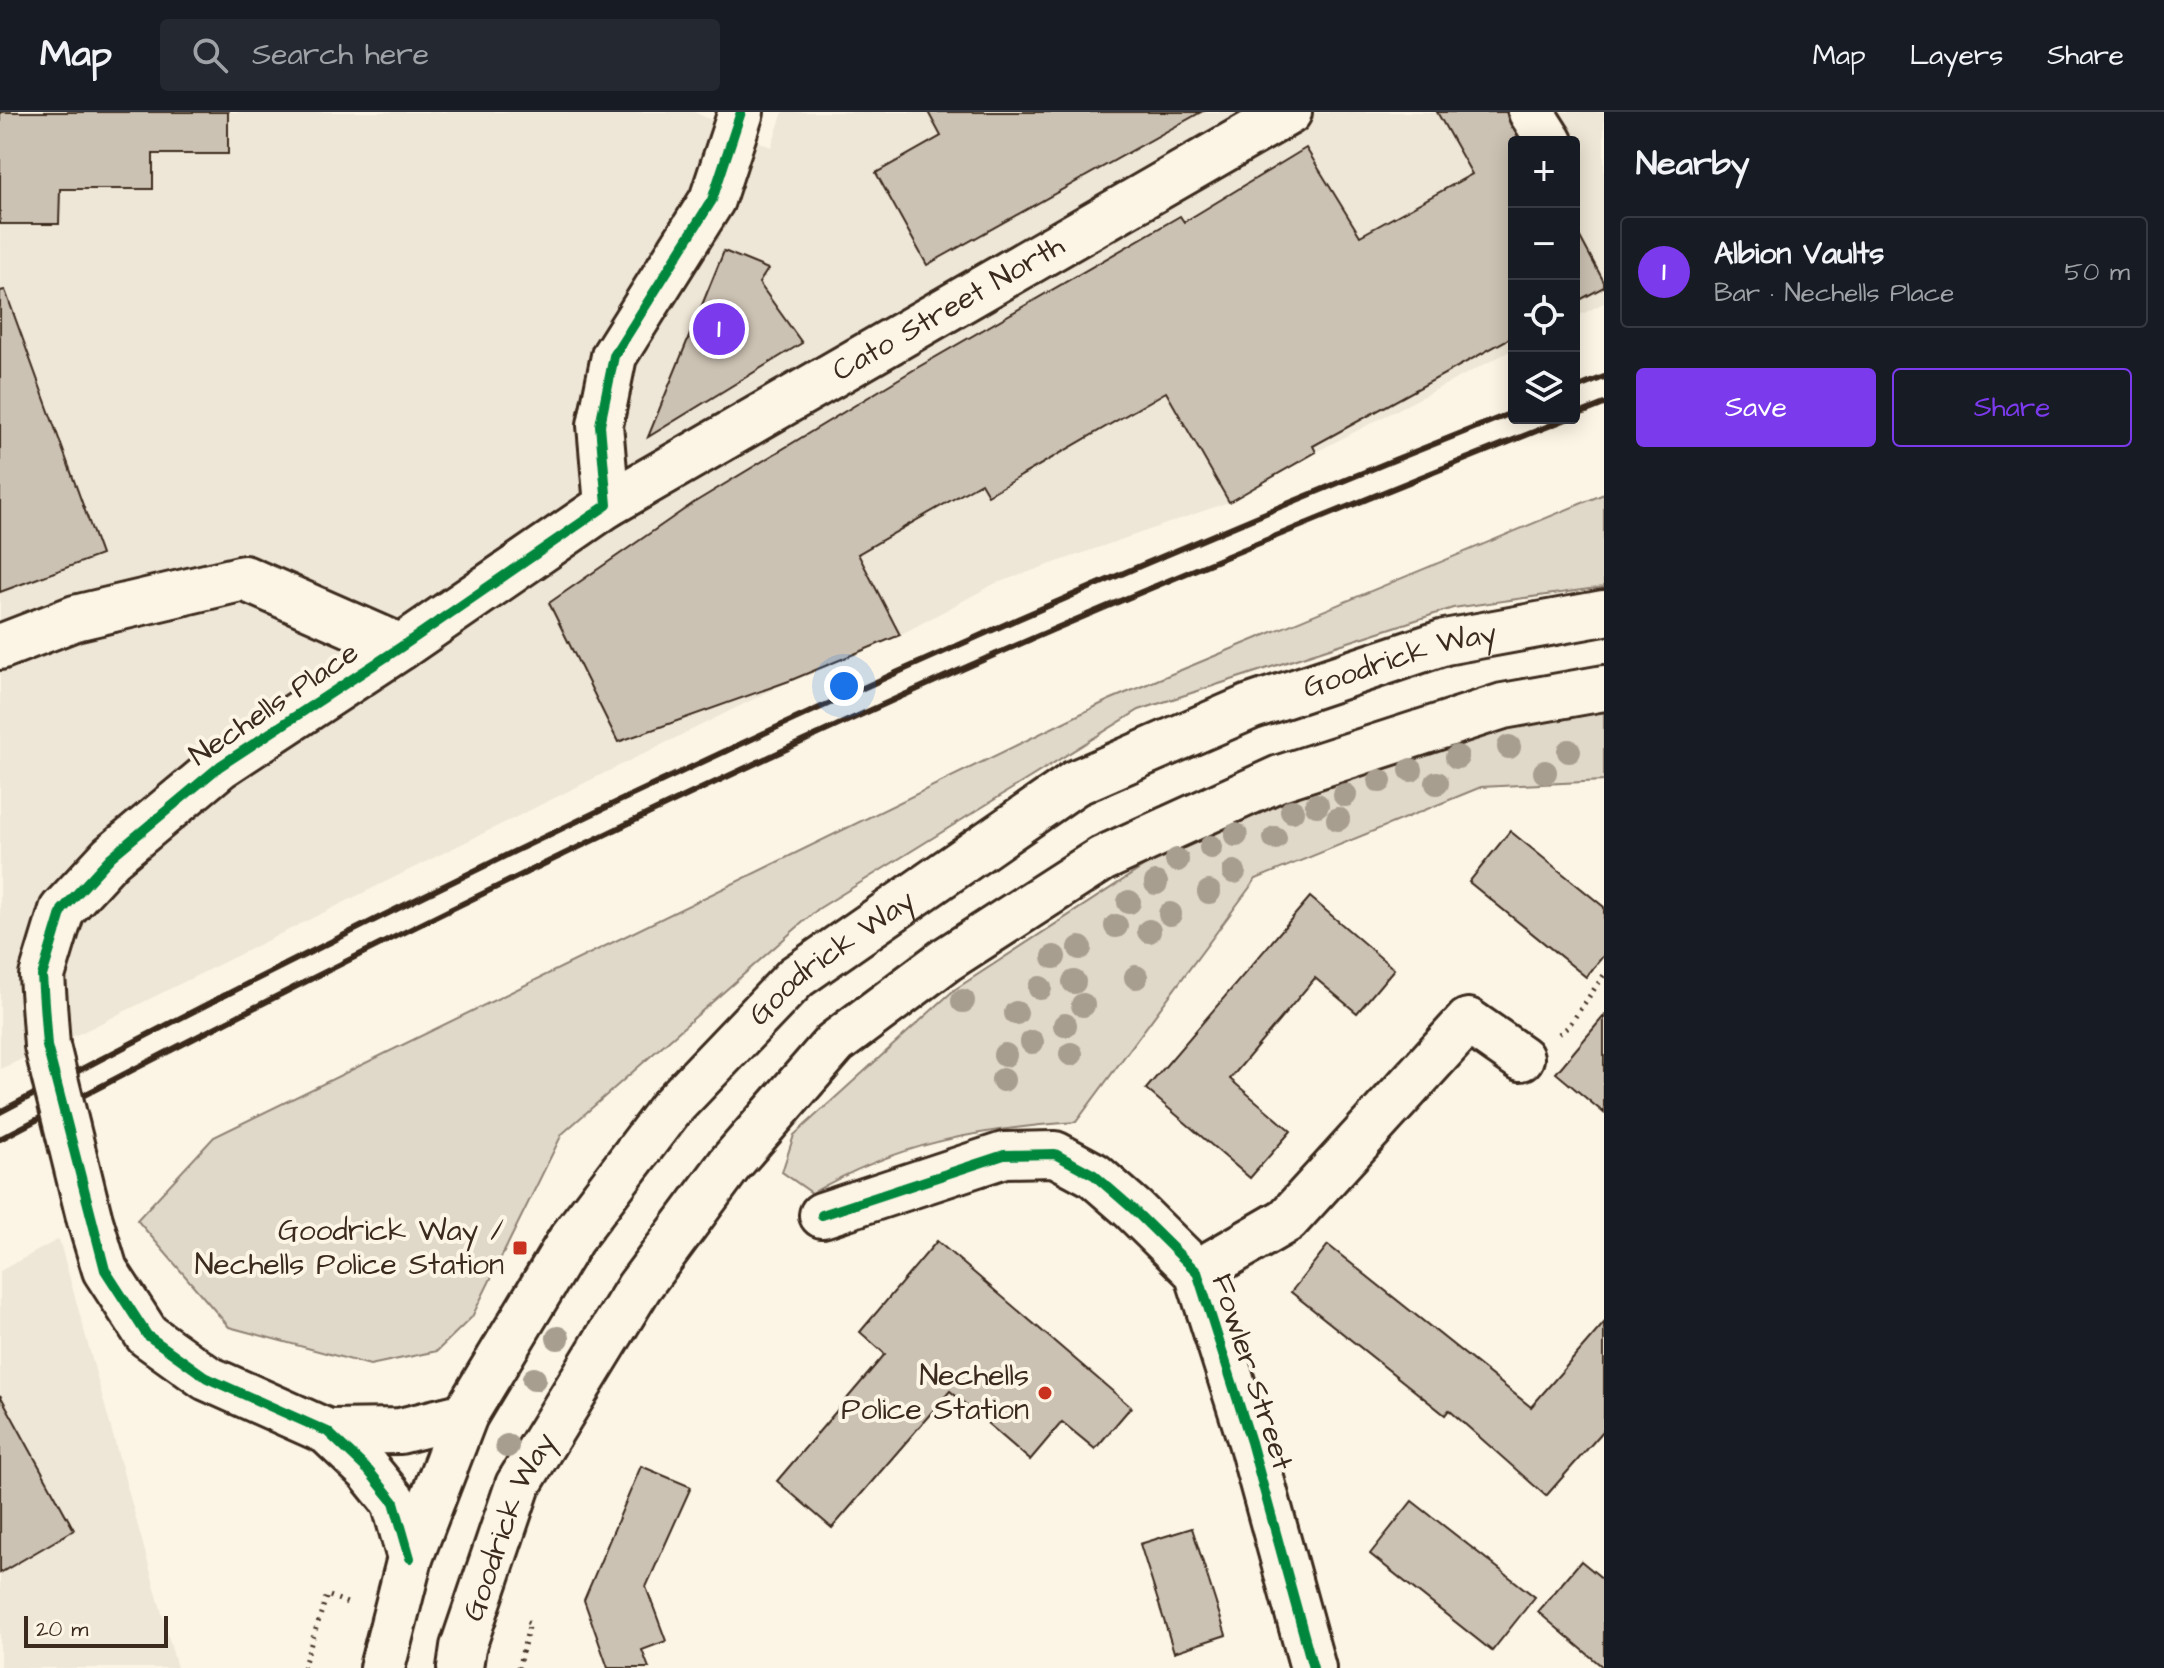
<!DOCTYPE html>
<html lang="en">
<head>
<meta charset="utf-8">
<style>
  body { margin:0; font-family:"Architects Daughter",sans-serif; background:#242831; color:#f1f3f6 }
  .controls { position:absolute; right:24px; top:24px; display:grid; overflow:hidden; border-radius:8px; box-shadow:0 4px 20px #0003 }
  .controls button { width:72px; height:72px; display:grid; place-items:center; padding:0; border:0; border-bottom:2px solid #363941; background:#171b24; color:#f1f3f6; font:40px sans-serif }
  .scale { position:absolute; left:24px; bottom:20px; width:144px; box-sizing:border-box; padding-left:8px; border:4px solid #3b2a1e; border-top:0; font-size:22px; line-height:28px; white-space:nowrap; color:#3b2a1e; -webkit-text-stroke:6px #fcf5e5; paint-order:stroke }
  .you { position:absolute; left:844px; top:574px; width:28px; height:28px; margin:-20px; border:6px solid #fff; border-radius:50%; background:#1a73e8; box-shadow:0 0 0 12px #1a73e833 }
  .badge { display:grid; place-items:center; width:52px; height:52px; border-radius:50%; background:#7c3aed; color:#fff; font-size:26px; font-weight:700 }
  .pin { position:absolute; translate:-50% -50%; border:4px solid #fff; box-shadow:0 2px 8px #0006 }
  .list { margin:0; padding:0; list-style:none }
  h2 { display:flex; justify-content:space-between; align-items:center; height:104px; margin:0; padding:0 32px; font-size:34px }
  h2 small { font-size:26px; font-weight:400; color:#9ea1a6 }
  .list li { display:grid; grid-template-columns:52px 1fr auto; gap:24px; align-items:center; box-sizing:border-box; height:112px; margin:0 16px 16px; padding:0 16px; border:2px solid #363941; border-radius:8px }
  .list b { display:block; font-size:30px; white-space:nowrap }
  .list p { margin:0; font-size:26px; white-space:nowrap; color:#9ea1a6 }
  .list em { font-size:26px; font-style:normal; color:#9ea1a6 }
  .actions { display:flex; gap:16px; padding:24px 32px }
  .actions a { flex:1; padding:18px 0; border:2px solid #7c3aed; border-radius:8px; text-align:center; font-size:28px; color:#7c3aed }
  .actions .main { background:#7c3aed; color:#fff }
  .icon { flex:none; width:44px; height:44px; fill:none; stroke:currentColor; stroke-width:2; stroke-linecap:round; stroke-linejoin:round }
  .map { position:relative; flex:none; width:1604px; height:1556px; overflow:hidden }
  header { display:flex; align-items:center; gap:48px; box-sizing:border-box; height:112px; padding:0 40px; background:#171b24; border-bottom:2px solid #363941 }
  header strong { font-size:38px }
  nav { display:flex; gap:44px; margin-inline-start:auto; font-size:28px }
  .search { width:560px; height:72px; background:#242831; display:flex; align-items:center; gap:20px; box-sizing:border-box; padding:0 28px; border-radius:8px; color:#9ea1a6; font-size:30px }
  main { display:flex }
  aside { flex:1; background:#171b24 }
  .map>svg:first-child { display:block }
  .built { fill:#eee6d6 }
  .green { fill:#e0d8c8; stroke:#8e8173; stroke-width:2 }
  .building { fill:#ccc2b3; stroke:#3b2a1e; stroke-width:2 }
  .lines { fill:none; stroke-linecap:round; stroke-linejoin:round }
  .minor-casing { stroke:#3b2a1e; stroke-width:50 }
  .major-casing { stroke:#3b2a1e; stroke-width:50 }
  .path { stroke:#3b2a1e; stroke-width:5; stroke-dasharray:2 6; stroke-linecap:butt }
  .minor { stroke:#fcf5e5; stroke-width:44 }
  .major { stroke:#fcf5e5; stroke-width:44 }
  .rail { stroke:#3b2a1e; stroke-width:6 }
  .minor-bridge-casing { stroke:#3b2a1e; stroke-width:50; stroke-linecap:butt }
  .minor-bridge { stroke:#fcf5e5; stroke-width:44 }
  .cycleway-casing { stroke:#fcf5e5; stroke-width:15 }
  .cycleway { stroke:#00873e; stroke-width:10 }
  .tree { fill:#a89e8f }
  .poi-dot { fill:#c8321e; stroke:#fcf5e5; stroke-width:3 }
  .labels { text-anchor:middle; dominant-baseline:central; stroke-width:8; stroke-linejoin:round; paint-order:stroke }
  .street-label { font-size:30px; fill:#3b2a1e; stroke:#fcf5e5 }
  .poi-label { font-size:30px; fill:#3b2a1e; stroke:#fcf5e5; text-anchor:end }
</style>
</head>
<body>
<header>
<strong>Map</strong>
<div class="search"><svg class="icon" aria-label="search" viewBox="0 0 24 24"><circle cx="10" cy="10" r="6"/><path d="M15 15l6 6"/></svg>Search here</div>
<nav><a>Map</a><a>Layers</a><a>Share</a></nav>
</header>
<main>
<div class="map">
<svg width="1604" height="1556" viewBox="0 0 1604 1556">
  <rect width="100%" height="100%" fill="#fcf5e5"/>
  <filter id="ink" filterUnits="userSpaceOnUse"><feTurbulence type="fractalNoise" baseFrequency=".0125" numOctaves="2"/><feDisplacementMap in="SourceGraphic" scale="16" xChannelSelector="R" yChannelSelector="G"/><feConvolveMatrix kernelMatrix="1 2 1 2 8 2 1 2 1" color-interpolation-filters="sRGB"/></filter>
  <g filter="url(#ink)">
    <g class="built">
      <path d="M 0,0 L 694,0 L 771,35 L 783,0 L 1604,0 L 1604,191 L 1574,206 L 1574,30 L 1514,30 L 1514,237 L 1316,340 L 1229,390 L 994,472 L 900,523 L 792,568 L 87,918 L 0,957 Z"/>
      <path d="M 59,1127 L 177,1556 L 0,1556 L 0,1159 Z"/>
    </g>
    <g class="green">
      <path d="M 1604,382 L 1604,475 L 1453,496 L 1139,598 L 818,797 L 562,1022 L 472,1205 L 437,1239 L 370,1253 L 229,1215 L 137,1108 L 214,1025 L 1109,588 Z"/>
      <path d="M 1604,600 L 1604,669 L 1481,675 L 1256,767 L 1076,1010 C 978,1017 898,1031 812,1081 L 782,1060 L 794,1023 L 954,878 L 1206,714 L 1331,665 L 1529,606 Z"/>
    </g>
    <g class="building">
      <path d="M 0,0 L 228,0 L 228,42 L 153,42 L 153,77 L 60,77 L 59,112 L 0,112 Z"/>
      <path d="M 928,0 L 1201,0 L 927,153 L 876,61 L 941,24 Z"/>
      <path d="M 1437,0 L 1506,0 L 1520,30 L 1514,30 L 1514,224 L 1313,334 L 1316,340 L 1229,390 L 1166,280 L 988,383 L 981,371 L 858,442 L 900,523 L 789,569 L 618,630 L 549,491 L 695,390 L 915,257 L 1180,104 L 1184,110 L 1306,36 L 1360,124 L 1472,62 Z"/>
      <path d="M 1574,114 L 1604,170 L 1604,175 L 1574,191 Z"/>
      <path d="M 724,139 L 768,157 L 759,171 L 802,231 L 648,325 Z"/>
      <path d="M 5,178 L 101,443 L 0,480 L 0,179 Z"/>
      <path d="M 1510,719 L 1604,795 L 1604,843 L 1586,865 L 1469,770 Z"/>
      <path d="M 1310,785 L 1394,857 L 1357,901 L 1315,866 L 1230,967 L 1291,1019 L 1250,1066 L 1146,977 Z"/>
      <path d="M 1604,904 L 1604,1001 L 1556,961 Z"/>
      <path d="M 937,1129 L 1131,1295 L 1095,1337 L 1062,1310 L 1030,1348 L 950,1279 L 832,1416 L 777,1369 L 885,1242 L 860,1220 Z"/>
      <path d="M 1328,1133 L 1531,1295 L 1604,1211 L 1604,1318 L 1546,1384 L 1449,1298 L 1445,1303 L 1291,1180 Z"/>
      <path d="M 0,1283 L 74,1418 L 0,1461 Z"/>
      <path d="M 641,1354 L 691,1375 L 646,1475 L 666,1529 L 642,1538 L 649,1556 L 608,1556 L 584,1488 Z"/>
      <path d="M 1412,1389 L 1535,1485 L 1492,1539 L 1370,1442 Z"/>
      <path d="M 1192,1416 L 1226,1523 L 1174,1540 L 1140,1432 Z"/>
      <path d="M 1581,1449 L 1604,1468 L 1604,1556 L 1538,1500 Z"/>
    </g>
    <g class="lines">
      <g class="minor-casing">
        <g id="minor">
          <path d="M 1531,0 L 1550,30"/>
          <path id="s1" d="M 607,393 L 1289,0"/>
          <path d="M 0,535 L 75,506 L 244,466 L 401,535"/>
          <path d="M 47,934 L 42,864 L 62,798 L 111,745 L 220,654 L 401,535 L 607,393 L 600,313 L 614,244 L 712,88 L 741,0"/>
          <path d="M 822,1103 L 1004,1043 L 1055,1042 L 1094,1063 L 1133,1097 L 1197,1160 L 1251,1330 L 1313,1556"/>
          <path d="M 89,1105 L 105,1158 L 147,1223 L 207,1266 L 328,1320 L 368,1358 L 394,1390 L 410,1446"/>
          <path d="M 1197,1160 L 1287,1108 L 1468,909 L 1521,946"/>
          <path d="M 328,1320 L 400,1319 L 465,1303"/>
        </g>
      </g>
      <g class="major-casing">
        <g id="major">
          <path id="s2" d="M 382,1556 L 410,1446 L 465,1303 L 571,1127 L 669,998 L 796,865 L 1075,671 L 1250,595 L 1445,530 L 1604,501"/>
          <path id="s3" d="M 460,1556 L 463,1535 L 518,1373 L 639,1175 L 730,1052 L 835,931 L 947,847 L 1102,747 L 1280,666 L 1503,594 L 1604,576"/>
        </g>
      </g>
      <g class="path">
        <path d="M 1559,922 L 1568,915 L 1604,863"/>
        <path d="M 303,1556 L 327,1483 L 350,1492"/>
        <path d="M 518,1556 L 530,1511 L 522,1508"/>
      </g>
      <use href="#minor" class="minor"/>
      <use href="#major" class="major"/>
      <g class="rail">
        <path d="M 1574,277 L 1604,265"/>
        <path d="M 1574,304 L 1604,292"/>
        <path d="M 0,1000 C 491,740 997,504 1514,300"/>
        <path d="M 0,1027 C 312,863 629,706 951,562 C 1155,472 1362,388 1569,306"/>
      </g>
      <g class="minor-bridge-casing">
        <path id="minor-bridge" d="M 47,934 L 89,1105"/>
      </g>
      <use href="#minor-bridge" class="minor-bridge"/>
      <g class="cycleway-casing">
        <g id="cycleway">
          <path d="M 822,1103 L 1004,1043 L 1055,1042 L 1094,1063 L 1133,1097 L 1197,1160 L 1251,1330 L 1313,1556"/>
          <path d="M 410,1446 L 394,1390 L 368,1358 L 328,1320 L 207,1266 L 147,1223 L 105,1158 L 47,934 L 42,864 L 62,798 L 111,745 L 220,654 L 401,535 L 607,393 L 600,313 L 614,244 L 712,88 L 741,0"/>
        </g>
      </g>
      <use href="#cycleway" class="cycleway"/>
    </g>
    <g class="tree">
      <circle cx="1509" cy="635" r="12"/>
      <circle cx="1569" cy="639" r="12"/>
      <circle cx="1457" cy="645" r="12"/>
      <circle cx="1411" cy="658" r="12"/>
      <circle cx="1545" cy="660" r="12"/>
      <circle cx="1380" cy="669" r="12"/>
      <circle cx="1437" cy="671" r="12"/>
      <circle cx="1345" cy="683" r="12"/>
      <circle cx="1317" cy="693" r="12"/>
      <circle cx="1292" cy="699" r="12"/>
      <circle cx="1338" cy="707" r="12"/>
      <circle cx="1236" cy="723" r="12"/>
      <circle cx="1275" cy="726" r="12"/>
      <circle cx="1211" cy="735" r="12"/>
      <circle cx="1177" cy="748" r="12"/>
      <circle cx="1234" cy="760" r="12"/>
      <circle cx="1156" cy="771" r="12"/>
      <circle cx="1209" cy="780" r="12"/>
      <circle cx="1129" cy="790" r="12"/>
      <circle cx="1170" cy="802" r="12"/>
      <circle cx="1116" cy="814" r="12"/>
      <circle cx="1149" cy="819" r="12"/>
      <circle cx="1080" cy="836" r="12"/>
      <circle cx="1054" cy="845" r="12"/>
      <circle cx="1136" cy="865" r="12"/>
      <circle cx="1074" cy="870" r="12"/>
      <circle cx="1040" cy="876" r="12"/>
      <circle cx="963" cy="889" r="12"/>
      <circle cx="1083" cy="893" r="12"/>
      <circle cx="1016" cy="901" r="12"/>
      <circle cx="1065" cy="913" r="12"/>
      <circle cx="1032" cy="930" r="12"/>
      <circle cx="1071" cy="942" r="12"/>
      <circle cx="1005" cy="943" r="12"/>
      <circle cx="1003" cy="968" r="12"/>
      <circle cx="558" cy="1226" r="12"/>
      <circle cx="534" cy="1267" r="12"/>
      <circle cx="507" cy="1334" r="12"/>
    </g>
  </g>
  <g class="poi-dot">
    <rect x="512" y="1128" width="16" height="16" rx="4"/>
    <circle cx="1045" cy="1281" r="8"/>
  </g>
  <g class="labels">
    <g class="street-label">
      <text stroke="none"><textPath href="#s1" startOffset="394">Cato Street North</textPath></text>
      <text stroke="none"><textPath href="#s2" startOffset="1506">Goodrick Way</textPath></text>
      <text transform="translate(274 592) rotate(-34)">Nechells Place</text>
      <text stroke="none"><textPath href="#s2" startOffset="858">Goodrick Way</textPath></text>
      <text transform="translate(1252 1260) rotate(72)">Fowler Street</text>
      <text stroke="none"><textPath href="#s3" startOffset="150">Goodrick Way</textPath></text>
    </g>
    <g class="poi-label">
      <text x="504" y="1119">Goodrick Way /<tspan x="504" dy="34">Nechells Police Station</tspan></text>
      <text x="1029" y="1264">Nechells<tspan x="1029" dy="34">Police Station</tspan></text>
    </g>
  </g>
</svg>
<div class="controls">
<button>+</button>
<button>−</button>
<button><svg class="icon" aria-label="locate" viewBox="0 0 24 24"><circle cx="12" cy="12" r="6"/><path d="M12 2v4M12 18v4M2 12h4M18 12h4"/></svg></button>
<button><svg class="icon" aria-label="layers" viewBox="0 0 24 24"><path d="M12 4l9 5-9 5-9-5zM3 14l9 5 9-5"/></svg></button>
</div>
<div class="scale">20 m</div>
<div class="you"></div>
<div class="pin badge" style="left:719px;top:217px">1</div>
</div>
<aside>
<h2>Nearby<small></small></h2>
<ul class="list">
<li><span class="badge">1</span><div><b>Albion Vaults</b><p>Bar · Nechells Place</p></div><em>50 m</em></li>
</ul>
<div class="actions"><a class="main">Save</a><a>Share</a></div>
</aside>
</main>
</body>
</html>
